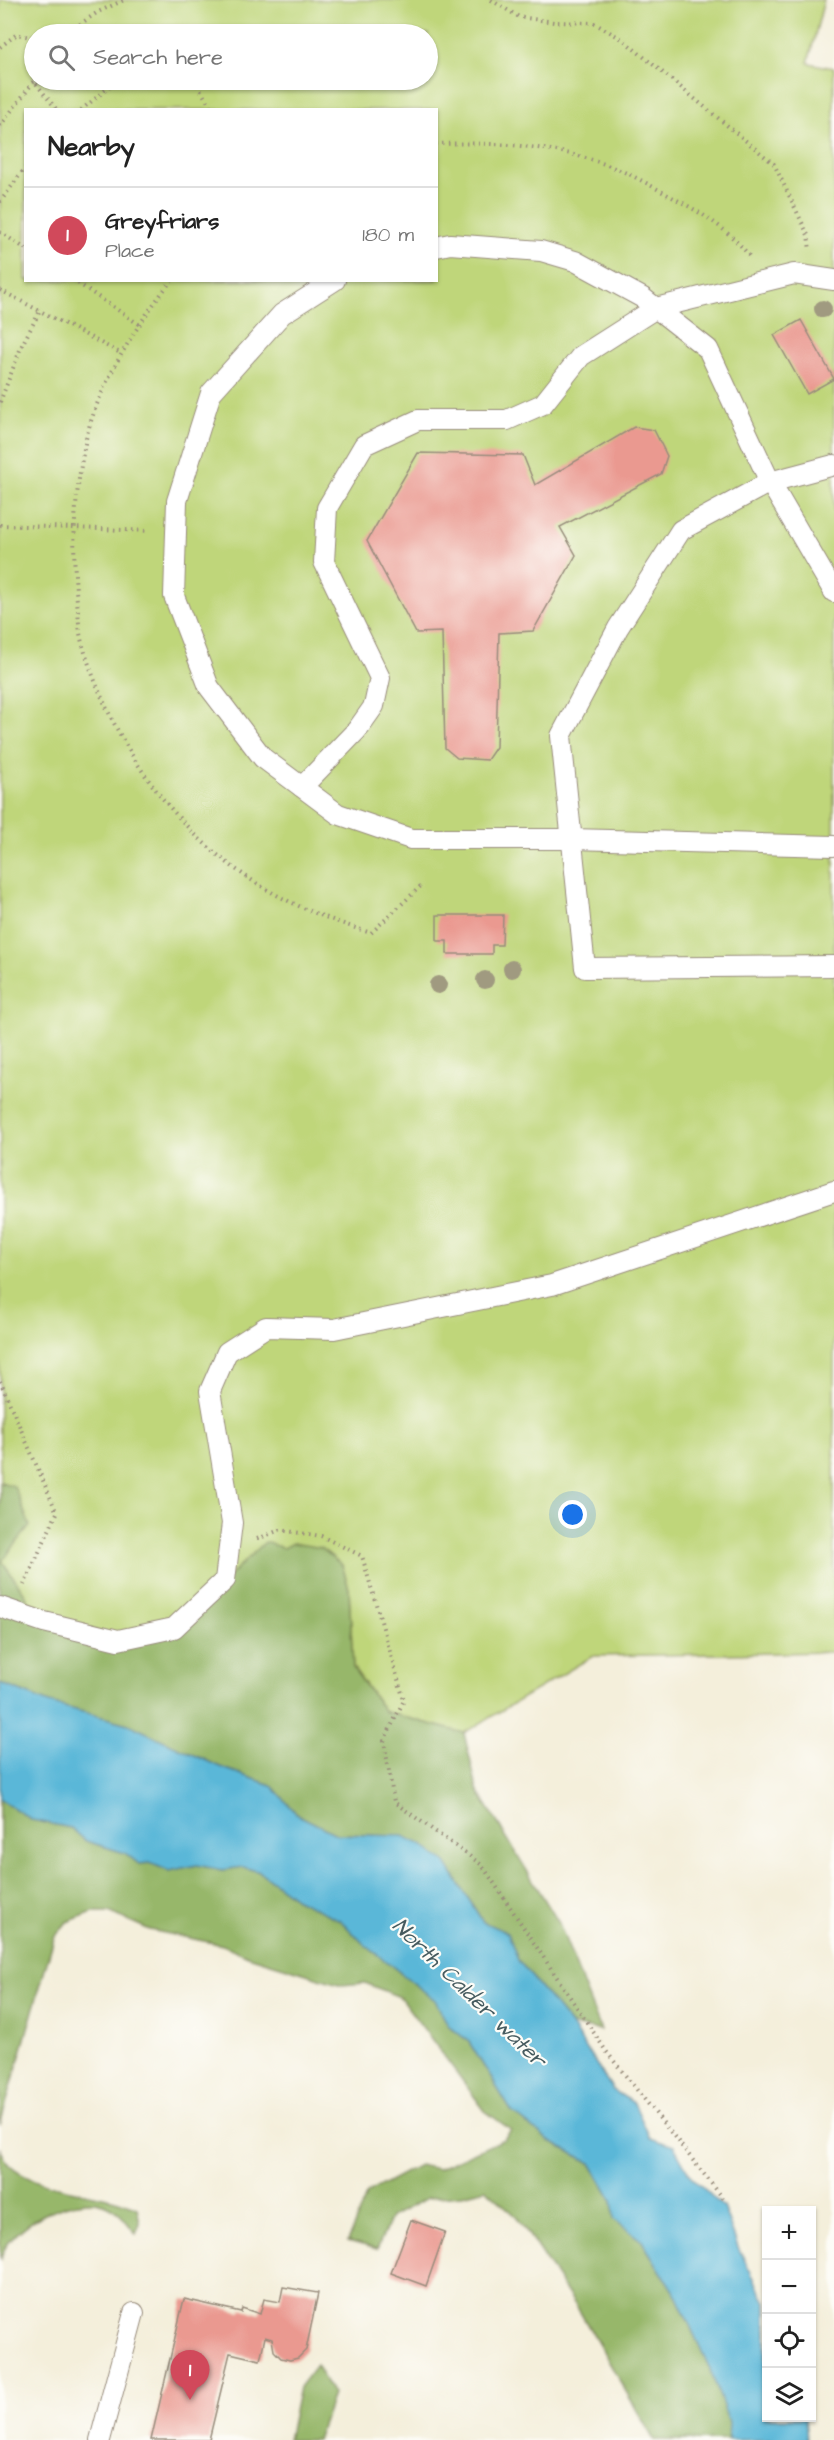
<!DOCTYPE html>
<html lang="en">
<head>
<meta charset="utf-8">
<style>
  body { margin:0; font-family:"Architects Daughter",sans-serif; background:#f6f6f6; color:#222 }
  .controls { position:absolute; right:18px; bottom:18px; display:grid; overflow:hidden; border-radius:0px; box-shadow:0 2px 4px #0004 }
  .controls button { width:54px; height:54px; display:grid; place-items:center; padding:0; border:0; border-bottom:2px solid #e0e0e0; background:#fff; color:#222; font:30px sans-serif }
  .you { position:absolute; left:573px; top:1515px; width:21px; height:21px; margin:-15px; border:4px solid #fff; border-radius:50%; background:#1a73e8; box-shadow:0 0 0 9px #1a73e833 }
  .badge { display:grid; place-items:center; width:39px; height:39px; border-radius:50%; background:#d1495b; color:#fff; font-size:20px; font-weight:700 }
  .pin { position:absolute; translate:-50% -50px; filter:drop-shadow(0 2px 3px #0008) }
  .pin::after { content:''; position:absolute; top:32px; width:21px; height:18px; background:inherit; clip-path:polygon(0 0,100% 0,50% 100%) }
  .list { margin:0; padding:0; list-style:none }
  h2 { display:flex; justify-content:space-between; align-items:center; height:78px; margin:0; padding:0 24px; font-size:26px }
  h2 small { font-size:20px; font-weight:400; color:#767676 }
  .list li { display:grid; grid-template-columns:39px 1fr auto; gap:18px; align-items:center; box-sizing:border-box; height:96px; padding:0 24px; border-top:2px solid #e0e0e0 }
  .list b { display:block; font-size:22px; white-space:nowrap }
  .list p { margin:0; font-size:20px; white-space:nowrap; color:#767676 }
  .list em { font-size:20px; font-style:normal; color:#767676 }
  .icon { flex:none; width:33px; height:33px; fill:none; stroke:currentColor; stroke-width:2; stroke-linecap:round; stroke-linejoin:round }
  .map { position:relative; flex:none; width:834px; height:2440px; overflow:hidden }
  .search { position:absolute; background:#fff; box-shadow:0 2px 4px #0004; left:24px; top:24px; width:414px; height:66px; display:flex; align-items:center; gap:15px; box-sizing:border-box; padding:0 21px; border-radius:33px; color:#767676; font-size:22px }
  .panel { position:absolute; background:#fff; box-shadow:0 2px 4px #0004; left:24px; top:108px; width:414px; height:174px; border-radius:0px }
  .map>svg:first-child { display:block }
  .green { fill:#bfd67a; stroke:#7d804c; stroke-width:1.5; fill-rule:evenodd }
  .forest { fill:#97b76a; stroke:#697044; stroke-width:1.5 }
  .water { fill:#5ab7d8; stroke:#4a707b; stroke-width:1.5 }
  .building { fill:#ea9990 }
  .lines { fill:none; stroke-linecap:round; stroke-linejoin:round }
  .lane-casing { stroke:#988c7c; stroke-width:22 }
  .path { stroke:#988c7c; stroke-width:4; stroke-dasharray:1.5 4.5; stroke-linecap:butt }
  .lane { stroke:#fff; stroke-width:20 }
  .tree { fill:#a09a80 }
  .labels { text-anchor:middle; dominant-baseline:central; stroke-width:4.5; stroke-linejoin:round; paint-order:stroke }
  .water-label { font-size:22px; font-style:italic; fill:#465b5f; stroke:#fdfcf7 }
</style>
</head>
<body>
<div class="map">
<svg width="834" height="2440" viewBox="0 0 834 2440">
  <rect width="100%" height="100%" fill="#fdfcf7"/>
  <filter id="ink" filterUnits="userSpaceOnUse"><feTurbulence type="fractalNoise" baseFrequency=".0167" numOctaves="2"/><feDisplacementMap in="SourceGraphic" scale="12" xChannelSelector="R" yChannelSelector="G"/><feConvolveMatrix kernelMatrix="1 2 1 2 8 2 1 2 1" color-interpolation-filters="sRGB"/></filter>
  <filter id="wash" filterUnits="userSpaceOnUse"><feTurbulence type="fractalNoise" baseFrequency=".008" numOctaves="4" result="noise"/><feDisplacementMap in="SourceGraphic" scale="24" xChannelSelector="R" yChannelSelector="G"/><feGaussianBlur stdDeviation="1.35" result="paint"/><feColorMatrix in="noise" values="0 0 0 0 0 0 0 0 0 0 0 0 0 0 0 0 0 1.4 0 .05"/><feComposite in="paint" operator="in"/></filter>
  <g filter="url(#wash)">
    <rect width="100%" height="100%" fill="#f4efdb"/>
    <path class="green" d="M 0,0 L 824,0 L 808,63 L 834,68 L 834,1652 L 593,1656 L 464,1733 L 385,1712 L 353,1667 L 349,1589 L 342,1565 L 174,1628 L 118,1640 L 29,1605 L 25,1594 L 2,1561 L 14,1487 L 0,1482 ZM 34,34 L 428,34 L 428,80 L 34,80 ZM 26,110 L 436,110 L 436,280 L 26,280 Z"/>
    <g class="forest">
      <path d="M 0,1482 L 14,1486 L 30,1526 L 2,1561 L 25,1594 L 29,1605 L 118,1640 L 174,1628 L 265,1542 L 284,1548 L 293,1543 L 321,1548 L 342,1565 L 349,1589 L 353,1668 L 385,1712 L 464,1733 L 477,1789 L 559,1923 L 601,2030 L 571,2025 L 518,1960 L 508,1934 L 483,1922 L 446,1863 L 374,1835 L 336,1834 L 298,1815 L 271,1785 L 220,1767 L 128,1724 L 49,1703 L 0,1683 Z"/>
      <path d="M 0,1799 L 32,1820 L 71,1828 L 86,1841 L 125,1853 L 139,1864 L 150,1863 L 169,1871 L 197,1865 L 222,1870 L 243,1867 L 260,1872 L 298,1900 L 340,1920 L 364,1944 L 435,2000 L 448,2025 L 469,2042 L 512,2112 L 551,2142 L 591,2163 L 612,2199 L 614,2219 L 642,2241 L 677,2297 L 710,2369 L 730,2423 L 728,2440 L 654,2440 L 580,2312 L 517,2217 L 486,2189 L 462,2195 L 427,2198 L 391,2217 L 377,2249 L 348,2241 L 367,2193 L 419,2165 L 438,2169 L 504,2139 L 511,2130 L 485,2111 L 400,1997 L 365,1983 L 342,1985 L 248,1956 L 223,1945 L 150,1930 L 109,1912 L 93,1912 L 67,1922 L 54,1938 L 0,2125 Z"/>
      <path d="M 0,2149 C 3,2154 6,2161 9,2165 C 36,2192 102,2190 137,2208 L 140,2223 L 136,2234 C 126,2221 119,2210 103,2204 C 70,2193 8,2227 0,2260 Z"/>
      <path d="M 316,2365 L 333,2394 L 317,2440 L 288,2440 L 299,2387 Z"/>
    </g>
    <path class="water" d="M 0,1683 L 49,1703 L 128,1724 L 220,1767 L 271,1785 L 298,1815 L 336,1834 L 403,1836 L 422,1845 L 446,1863 L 483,1922 L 508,1933 L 518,1960 L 571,2025 L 613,2090 L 634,2103 L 650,2138 L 674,2146 L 690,2175 L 723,2207 L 738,2247 L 766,2302 L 766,2418 L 805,2418 L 807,2440 L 728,2440 L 729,2423 L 710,2369 L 677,2297 L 642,2241 L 614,2219 L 612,2199 L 591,2163 L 551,2142 L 512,2112 L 469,2042 L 448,2025 L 435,2000 L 364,1944 L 340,1920 L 298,1900 L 260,1872 L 243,1867 L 222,1870 L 197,1865 L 169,1871 L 150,1863 L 139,1864 L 125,1853 L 86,1841 L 71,1828 L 32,1820 L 0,1799 Z"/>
    <g id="blocks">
      <g class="building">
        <path d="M 801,320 L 834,379 L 807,394 L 774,335 Z"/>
        <path d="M 634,427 L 654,430 L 667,456 L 661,474 L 560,527 L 576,555 L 533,631 L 499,633 L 496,747 L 487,760 L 457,758 L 445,748 L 442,632 L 416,633 L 367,541 L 418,453 L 523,455 L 535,485 Z"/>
        <path d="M 437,915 L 503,915 L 502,945 L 492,945 L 492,954 L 447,954 L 447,941 L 437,941 Z"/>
        <path d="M 411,2220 L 445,2232 L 426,2286 L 391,2273 Z"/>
        <path d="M 283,2287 L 318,2293 L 306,2350 L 298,2358 L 290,2360 L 281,2358 L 274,2351 L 272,2339 L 265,2337 L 260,2360 L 230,2353 L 209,2440 L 151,2440 L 184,2299 L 241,2312 L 242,2308 L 260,2314 L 264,2299 L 280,2302 Z"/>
      </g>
    </g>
  </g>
  <g filter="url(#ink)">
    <use href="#blocks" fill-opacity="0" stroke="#988c7c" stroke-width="1.5"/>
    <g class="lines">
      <g class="lane-casing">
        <g id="lane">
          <path d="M 436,247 L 450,244 L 541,251 L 575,261 L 643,298 L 708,349 L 770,482 L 681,530 L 618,628 L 561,736 L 585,968 L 834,966"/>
          <path d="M 335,280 L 282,314 L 211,393 L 177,501 L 174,596 L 209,687 L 263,758 L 338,814 L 411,839 L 571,839 L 834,846"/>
          <path d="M 834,465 L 770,482 L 834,592"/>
          <path d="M 302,787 L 357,730 L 374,706 L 380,678 L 324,562 L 327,508 L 364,445 L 418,420 L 507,420 L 543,404 L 581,356 L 656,308 L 794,274 L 834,280"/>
          <path d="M 0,1607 L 44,1622 L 118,1640 L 174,1628 L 225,1580 L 232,1523 L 210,1391 L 227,1352 L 266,1327 L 334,1329 L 552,1285 L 834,1191"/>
          <path d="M 100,2440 L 134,2313"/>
        </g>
      </g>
      <g class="path">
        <path d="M 491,0 L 519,17 L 554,22 L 594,23 L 622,39 L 774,164 L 808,235 L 810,250"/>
        <path d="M 58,34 L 70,31 L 98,12 L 124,0"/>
        <path d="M 0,47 L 17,34 L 34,38"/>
        <path d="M 194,80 L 213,110"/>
        <path d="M 81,110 L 118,80"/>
        <path d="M 0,126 L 34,81 L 57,110"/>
        <path d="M 436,144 C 497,142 560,145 617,169 C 635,176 653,187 670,196 C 700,212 729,229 750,257"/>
        <path d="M 0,202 L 26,167"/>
        <path d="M 0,232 L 26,249"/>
        <path d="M 73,280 L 140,325"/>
        <path d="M 172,280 C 138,322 98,386 86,439 C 74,495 71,552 78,610 C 79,621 79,634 83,646 C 110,736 166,821 244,875 C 283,902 326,919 371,933 L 423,884"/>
        <path d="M 0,290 L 122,354"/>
        <path d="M 0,402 L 22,345 L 40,311"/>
        <path d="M 0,525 L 149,531"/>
        <path d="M 0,1381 L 57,1513 L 24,1585"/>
        <path d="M 257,1539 L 280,1530 L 321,1536 L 362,1556 L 404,1700 L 384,1741 L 394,1802 L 482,1865 L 606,2051 L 723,2198"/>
      </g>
      <use href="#lane" class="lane"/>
    </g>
    <g class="tree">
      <circle cx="823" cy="309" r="9"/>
      <circle cx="512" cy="969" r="9"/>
      <circle cx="485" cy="980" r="9"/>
      <circle cx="438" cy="985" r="9"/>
    </g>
  </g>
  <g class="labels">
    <g class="water-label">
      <text transform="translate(469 1993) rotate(44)">North Calder water</text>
    </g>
  </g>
</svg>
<div class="controls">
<button>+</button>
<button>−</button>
<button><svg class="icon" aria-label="locate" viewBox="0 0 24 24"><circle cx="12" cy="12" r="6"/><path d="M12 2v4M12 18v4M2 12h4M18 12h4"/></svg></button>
<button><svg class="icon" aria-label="layers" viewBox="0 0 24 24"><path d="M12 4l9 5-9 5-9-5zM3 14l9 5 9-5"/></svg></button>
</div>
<div class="you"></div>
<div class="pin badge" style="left:190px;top:2400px">1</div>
<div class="search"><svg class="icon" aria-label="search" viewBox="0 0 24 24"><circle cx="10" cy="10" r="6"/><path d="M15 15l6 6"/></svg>Search here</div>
<section class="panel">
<h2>Nearby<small></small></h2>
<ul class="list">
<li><span class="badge">1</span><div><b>Greyfriars</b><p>Place</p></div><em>180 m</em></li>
</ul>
</section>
</div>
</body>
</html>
